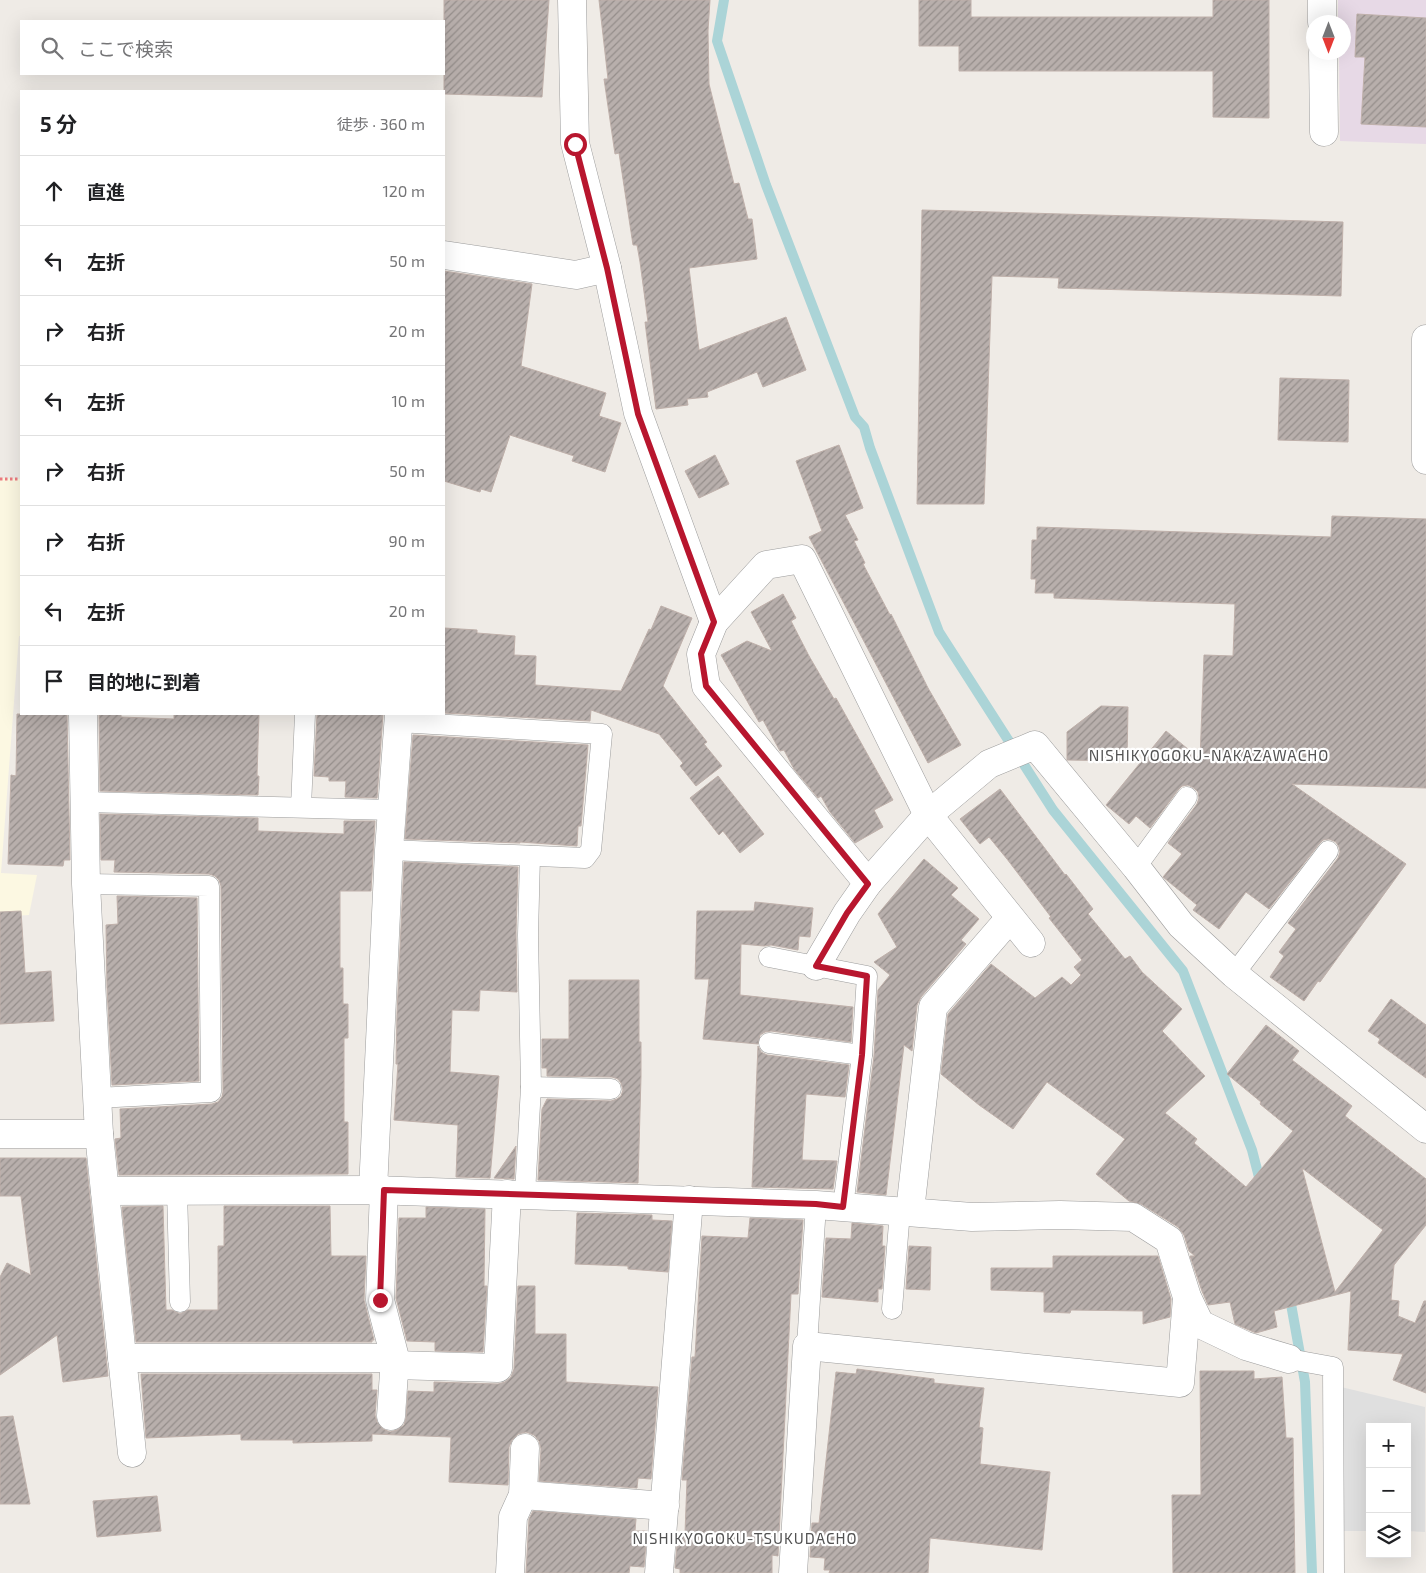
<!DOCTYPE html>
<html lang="ja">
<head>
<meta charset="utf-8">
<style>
  body { margin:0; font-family:"Exo 2","Noto Sans JP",sans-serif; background:#f6f6f6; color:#202124 }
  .controls { position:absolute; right:15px; bottom:15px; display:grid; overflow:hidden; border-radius:0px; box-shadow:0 5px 20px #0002 }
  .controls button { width:45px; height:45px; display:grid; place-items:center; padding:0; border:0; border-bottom:1px solid #e0e0e0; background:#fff; color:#202124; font:25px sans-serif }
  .compass { position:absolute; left:1306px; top:15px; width:45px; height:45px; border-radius:50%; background:#fff; box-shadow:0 5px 20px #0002; rotate:180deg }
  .stop { position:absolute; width:15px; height:15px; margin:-11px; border:4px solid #b8162e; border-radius:50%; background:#fff }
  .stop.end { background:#b8162e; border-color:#fff; box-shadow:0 1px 5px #0008 }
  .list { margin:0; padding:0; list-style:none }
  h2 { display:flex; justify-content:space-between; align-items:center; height:65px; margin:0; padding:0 20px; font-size:21px }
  h2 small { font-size:16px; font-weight:400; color:#757577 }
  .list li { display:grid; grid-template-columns:32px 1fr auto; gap:15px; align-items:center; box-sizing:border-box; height:70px; padding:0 20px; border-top:1px solid #e0e0e0 }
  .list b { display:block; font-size:19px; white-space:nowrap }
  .list em { font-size:16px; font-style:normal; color:#757577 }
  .icon { flex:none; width:28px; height:28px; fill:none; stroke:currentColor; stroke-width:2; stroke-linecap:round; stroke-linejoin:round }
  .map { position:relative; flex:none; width:1426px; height:1573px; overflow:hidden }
  .search { position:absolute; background:#fff; box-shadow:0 5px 20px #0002; left:20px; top:20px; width:425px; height:55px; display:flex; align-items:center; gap:12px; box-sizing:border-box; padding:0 18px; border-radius:0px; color:#757577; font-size:19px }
  .panel { position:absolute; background:#fff; box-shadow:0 5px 20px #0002; left:20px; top:90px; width:425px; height:625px; border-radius:0px }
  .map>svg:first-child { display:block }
  .industrial { fill:#e7d9e6 }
  .education { fill:#fcf8e2 }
  .parking { fill:#dfdfdf }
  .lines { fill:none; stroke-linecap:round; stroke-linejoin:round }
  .stream { stroke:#abd4d7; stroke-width:10 }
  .building { fill:url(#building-hatch); stroke:#bfb0aa; fill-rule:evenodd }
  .lane-casing { stroke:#9c9c9c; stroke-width:21 }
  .street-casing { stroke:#9c9c9c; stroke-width:29 }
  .path { stroke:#eb7b80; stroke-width:3; stroke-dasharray:2.5 2.5; stroke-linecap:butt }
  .lane { stroke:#fff; stroke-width:20 }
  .street { stroke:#fff; stroke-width:28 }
  .route { stroke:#b8162e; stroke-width:6 }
  .labels { text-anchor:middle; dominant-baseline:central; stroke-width:4.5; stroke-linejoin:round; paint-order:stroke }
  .neighbourhood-label { font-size:15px; letter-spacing:1px; fill:#525252; stroke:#fff }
</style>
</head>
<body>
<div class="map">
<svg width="1426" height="1573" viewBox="0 0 1426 1573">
  <defs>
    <pattern id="building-hatch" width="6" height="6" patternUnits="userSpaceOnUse" patternTransform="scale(1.25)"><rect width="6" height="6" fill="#b8afac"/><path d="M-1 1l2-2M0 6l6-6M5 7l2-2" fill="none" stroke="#958e8b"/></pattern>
  </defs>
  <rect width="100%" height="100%" fill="#efebe6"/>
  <path class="industrial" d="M 1338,0 L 1426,0 L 1426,144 L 1340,141 L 1339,53 L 1344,52 L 1344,22 L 1338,22 Z"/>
  <path class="education" d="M 0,478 L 21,479 L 21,636 L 19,636 L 1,873 L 37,875 L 29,915 L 0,917 Z"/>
  <path class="parking" d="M 1341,1387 L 1425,1407 L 1425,1532 L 1407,1531 L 1407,1427 L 1370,1427 L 1370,1531 L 1340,1531 Z"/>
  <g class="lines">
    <g class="stream">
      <path d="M 724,0 L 717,41 L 766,185 L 855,417 L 864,427 L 870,448 L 939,632 L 1053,810 L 1183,971 L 1252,1150 L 1261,1185"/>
      <path d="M 1289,1293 L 1305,1382 L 1312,1573"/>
    </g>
  </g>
  <g class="building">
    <path d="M 444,0 L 549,0 L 542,97 L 444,94 Z"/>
    <path d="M 599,0 L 710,0 L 708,31 L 709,84 L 734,184 L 739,183 L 748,219 L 752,219 L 757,259 L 689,268 L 699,350 L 786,317 L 806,370 L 763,387 L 757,372 L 707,392 L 708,397 L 687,399 L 688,405 L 656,409 L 645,322 L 648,322 L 640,262 L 637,245 L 633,245 L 619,153 L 615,154 L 604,79 L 608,79 Z"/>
    <path d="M 919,0 L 971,0 L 971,17 L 1213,17 L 1213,0 L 1269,0 L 1269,118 L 1213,117 L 1213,71 L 959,71 L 959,46 L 919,46 Z"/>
    <path d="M 1357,14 L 1426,18 L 1426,127 L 1361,124 L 1365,57 L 1355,57 Z"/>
    <path d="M 922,210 L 1343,222 L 1341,296 L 1058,288 L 1059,278 L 992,276 L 984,504 L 917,504 Z"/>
    <path d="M 444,271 L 532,284 L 521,366 L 606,393 L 599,416 L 621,423 L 605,472 L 572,461 L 574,456 L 510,435 L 491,492 L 481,489 L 480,492 L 444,481 Z"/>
    <path d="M 1280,378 L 1349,380 L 1348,442 L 1278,440 Z"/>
    <path d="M 839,445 L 863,508 L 845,515 L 858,540 L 854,541 L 865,563 L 863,564 L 890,615 L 891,614 L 928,688 L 961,745 L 928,763 L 809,537 L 822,531 L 796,461 Z"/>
    <path d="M 715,455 L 729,484 L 699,498 L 685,471 Z"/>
    <path d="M 1332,516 L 1426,519 L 1426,788 L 1292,784 L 1406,864 L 1320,982 L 1318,981 L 1304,1001 L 1270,977 L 1284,956 L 1279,952 L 1296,929 L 1288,923 L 1338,858 L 1340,852 L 1339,847 L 1336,842 L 1329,839 L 1323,840 L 1319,844 L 1269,909 L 1246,892 L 1219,929 L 1193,910 L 1197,905 L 1163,877 L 1182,854 L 1168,843 L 1197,804 L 1199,798 L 1198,792 L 1194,788 L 1188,785 L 1182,786 L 1178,790 L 1150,828 L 1136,816 L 1129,824 L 1106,805 L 1166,731 L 1200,759 L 1204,655 L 1233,656 L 1235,604 L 1054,598 L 1054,593 L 1035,593 L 1036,579 L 1031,579 L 1032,540 L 1037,540 L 1037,527 L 1331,537 Z"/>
    <path d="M 783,594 L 796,618 L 791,621 L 809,656 L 834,699 L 836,698 L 893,800 L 874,810 L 883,827 L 855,843 L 830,812 L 821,796 L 818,798 L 794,769 L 784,750 L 780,751 L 763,720 L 759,722 L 721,655 L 747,641 L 772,651 L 751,612 Z"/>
    <path d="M 661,606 L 692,618 L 663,686 L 707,742 L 704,744 L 722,766 L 696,786 L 680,766 L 683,763 L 659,734 L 591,710 L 590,721 L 444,713 L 444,628 L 477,630 L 477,633 L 515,636 L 514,655 L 536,656 L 535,685 L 621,691 L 649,629 L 651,630 Z"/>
    <path d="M 1101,706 L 1128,707 L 1127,761 L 1067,760 L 1067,732 Z"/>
    <path d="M 17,714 L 67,714 L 70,860 L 64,860 L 63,866 L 8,864 L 11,775 L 16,776 Z"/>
    <path d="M 99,714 L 121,714 L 121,717 L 174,719 L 174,714 L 259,714 L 257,776 L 259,776 L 258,795 L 100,791 Z"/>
    <path d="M 317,714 L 383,714 L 377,798 L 345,797 L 346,781 L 329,781 L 329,777 L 314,776 Z"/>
    <path d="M 413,735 L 588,745 L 581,826 L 578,826 L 577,846 L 520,842 L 520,843 L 405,839 Z"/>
    <path d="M 718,776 L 764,834 L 740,853 L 723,831 L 719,835 L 690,798 Z"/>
    <path d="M 1000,789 L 1065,875 L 1066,874 L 1093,909 L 1088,914 L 1125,959 L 1130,956 L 1142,972 L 1182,1009 L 1162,1031 L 1205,1076 L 1165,1113 L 1197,1139 L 1194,1143 L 1246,1187 L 1293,1131 L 1260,1104 L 1261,1102 L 1227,1074 L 1266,1025 L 1299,1051 L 1292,1060 L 1352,1106 L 1345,1116 L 1426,1179 L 1426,1225 L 1394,1265 L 1391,1300 L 1399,1301 L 1398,1316 L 1415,1323 L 1424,1301 L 1426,1301 L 1426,1393 L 1393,1380 L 1403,1354 L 1348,1350 L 1351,1291 L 1274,1311 L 1277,1327 L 1256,1333 L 1235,1324 L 1230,1302 L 1208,1305 L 1202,1291 L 1190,1256 L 1195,1256 L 1189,1251 L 1184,1235 L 1178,1227 L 1141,1204 L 1129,1201 L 1096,1174 L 1125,1139 L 1047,1082 L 1013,1129 L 979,1105 L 941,1074 L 948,1014 L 991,964 L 1035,998 L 1062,977 L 1071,985 L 1081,975 L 1074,967 L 1082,960 L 1049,918 L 1051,917 L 1007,859 L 989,837 L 980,844 L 960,819 ZM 1302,1168 L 1383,1230 L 1335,1292 Z"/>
    <path d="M 100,814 L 258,818 L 258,831 L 344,834 L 344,821 L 375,821 L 371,891 L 340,891 L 340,968 L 343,968 L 343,1004 L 348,1004 L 348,1038 L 344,1038 L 344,1122 L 348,1122 L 348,1174 L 119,1175 L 115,1139 L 121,1138 L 120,1109 L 212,1104 L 218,1102 L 222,1097 L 223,1092 L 221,886 L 219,880 L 215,876 L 209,874 L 114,872 L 115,860 L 101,860 Z"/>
    <path d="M 924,859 L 958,888 L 951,895 L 979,919 L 961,940 L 966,944 L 921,997 L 917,1005 L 912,1051 L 904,1045 L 886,1195 L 857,1192 L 874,1056 L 878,990 L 890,975 L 874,962 L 897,947 L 878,914 Z"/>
    <path d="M 404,862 L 518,867 L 516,932 L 517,992 L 480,990 L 479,1011 L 452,1010 L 450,1072 L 499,1076 L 490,1178 L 456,1177 L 458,1125 L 394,1120 L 398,1064 L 396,1064 L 397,1013 Z"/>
    <path d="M 117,896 L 197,898 L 199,1081 L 112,1085 L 107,988 L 106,925 L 118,924 Z"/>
    <path d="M 755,902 L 813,908 L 810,937 L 799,936 L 798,950 L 771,945 L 764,946 L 741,944 L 740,995 L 853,1007 L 851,1042 L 771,1031 L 765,1032 L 760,1035 L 758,1044 L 703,1039 L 709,979 L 695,979 L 697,911 L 754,911 Z"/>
    <path d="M 21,911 L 25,973 L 51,971 L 54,1021 L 0,1024 L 0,912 Z"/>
    <path d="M 569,980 L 639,980 L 639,1042 L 641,1042 L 641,1076 L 638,1183 L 538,1180 L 542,1109 L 547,1099 L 611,1101 L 617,1099 L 621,1096 L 623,1090 L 621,1083 L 618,1079 L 612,1077 L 547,1076 L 547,1068 L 542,1068 L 542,1039 L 569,1039 Z"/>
    <path d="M 1391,999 L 1426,1025 L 1426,1078 L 1378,1043 L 1380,1039 L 1368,1031 Z"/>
    <path d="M 758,1046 L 761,1052 L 767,1055 L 849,1065 L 845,1097 L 806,1094 L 802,1160 L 837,1161 L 833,1189 L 752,1187 Z"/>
    <path d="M 516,1146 L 514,1179 L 494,1178 Z"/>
    <path d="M 0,1158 L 86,1158 L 108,1376 L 63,1382 L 57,1335 L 0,1375 L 0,1277 L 7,1263 L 31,1275 L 21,1196 L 0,1196 Z"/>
    <path d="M 163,1206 L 166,1310 L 172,1310 L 180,1314 L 188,1310 L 218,1310 L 218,1246 L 224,1246 L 224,1206 L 330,1206 L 331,1256 L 366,1256 L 364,1300 L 374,1340 L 372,1340 L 372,1342 L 136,1342 L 122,1207 Z"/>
    <path d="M 426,1207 L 485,1209 L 484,1286 L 487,1286 L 483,1352 L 435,1351 L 435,1342 L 407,1341 L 396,1298 L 399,1218 L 426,1218 Z"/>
    <path d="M 577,1213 L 652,1215 L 652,1220 L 672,1221 L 668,1272 L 628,1269 L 628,1266 L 575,1264 Z"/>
    <path d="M 750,1218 L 803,1220 L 798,1294 L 791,1294 L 778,1556 L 772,1555 L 772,1573 L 680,1573 L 680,1569 L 675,1568 L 678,1533 L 685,1533 L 687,1480 L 682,1480 L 692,1357 L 695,1357 L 702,1236 L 748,1238 Z"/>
    <path d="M 852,1223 L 883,1226 L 882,1246 L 885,1246 L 882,1289 L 878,1289 L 878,1302 L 822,1297 L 826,1238 L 851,1239 Z"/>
    <path d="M 909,1246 L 931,1247 L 930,1290 L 906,1289 Z"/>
    <path d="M 1053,1256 L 1158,1256 L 1171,1299 L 1170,1317 L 1143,1324 L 1143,1311 L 1071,1310 L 1070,1313 L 1044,1312 L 1044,1292 L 991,1290 L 991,1268 L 1053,1268 Z"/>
    <path d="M 518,1286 L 535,1286 L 535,1334 L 566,1334 L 566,1382 L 658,1387 L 651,1479 L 638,1478 L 637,1488 L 539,1481 L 541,1449 L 539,1441 L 534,1435 L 526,1432 L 518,1434 L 512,1440 L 509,1447 L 508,1485 L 449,1482 L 451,1437 L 372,1434 L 372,1441 L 293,1443 L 293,1440 L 241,1440 L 241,1434 L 146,1438 L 141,1374 L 372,1374 L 372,1390 L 377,1390 L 375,1415 L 377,1422 L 383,1429 L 390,1432 L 397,1430 L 404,1425 L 406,1418 L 408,1391 L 434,1392 L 434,1382 L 498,1384 L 505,1382 L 511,1377 L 514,1369 Z"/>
    <path d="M 857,1369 L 934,1379 L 934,1383 L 984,1388 L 979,1427 L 983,1428 L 980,1464 L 1050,1472 L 1042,1550 L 930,1538 L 928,1573 L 829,1573 L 830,1570 L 824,1570 L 825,1558 L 810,1557 L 812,1523 L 819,1523 L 836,1372 L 856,1374 Z"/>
    <path d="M 1200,1371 L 1254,1371 L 1254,1379 L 1282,1377 L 1286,1438 L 1293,1438 L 1295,1573 L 1173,1573 L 1172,1495 L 1201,1495 Z"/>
    <path d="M 13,1416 L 30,1504 L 0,1504 L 0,1417 Z"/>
    <path d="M 157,1496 L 161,1531 L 97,1537 L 93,1501 Z"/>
    <path d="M 533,1511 L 636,1519 L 635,1531 L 647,1531 L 644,1567 L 630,1566 L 629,1573 L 526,1573 L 529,1519 Z"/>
  </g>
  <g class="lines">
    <g class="lane-casing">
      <g id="lane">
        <path d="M 85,802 L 392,810"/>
        <path d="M 301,807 L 305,714"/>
        <path d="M 389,850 L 585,858 L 591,850 L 602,734 L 398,722"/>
        <path d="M 1136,867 L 1187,797"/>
        <path d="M 86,884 L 209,886 L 211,1092 L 97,1098"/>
        <path d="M 769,957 L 867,976 L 862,1055 L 843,1207"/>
        <path d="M 1234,974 L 1328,851"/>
        <path d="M 769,1043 L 862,1055"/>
        <path d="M 531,1087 L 611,1089"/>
        <path d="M 177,1190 L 180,1302"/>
        <path d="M 525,1194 L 531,1087 L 528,935 L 530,856"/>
        <path d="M 892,1309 L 900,1211"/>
        <path d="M 807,1346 L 816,1205"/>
        <path d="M 1289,1359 L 1333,1367 L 1334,1573"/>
      </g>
    </g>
    <g class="street-casing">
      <g id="street">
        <path d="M 572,0 L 575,143 L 607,268 L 638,413 L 714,622"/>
        <path d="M 1322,0 L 1322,22"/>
        <path d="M 1323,52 L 1324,132"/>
        <path d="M 444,255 L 576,275 L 607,268"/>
        <path d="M 1426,339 L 1426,460"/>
        <path d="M 83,714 L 86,884 L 99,1134 L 132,1453"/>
        <path d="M 868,883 L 706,686 L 701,654 L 714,622 L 766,565 L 802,559 L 928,815 L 1031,943"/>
        <path d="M 816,966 L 847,913 L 868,883 L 928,815 L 989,764 L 1035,745 L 1136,867 L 1181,925 L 1234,974 L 1426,1129"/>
        <path d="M 0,1134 L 99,1134"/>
        <path d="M 373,1190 L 389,850 L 399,714"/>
        <path d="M 384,1190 L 380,1300 L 395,1358 L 391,1416"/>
        <path d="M 105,1191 L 373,1190 L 816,1205 L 972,1217 L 1060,1215 L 1133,1217 L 1169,1240 L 1187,1297 L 1200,1324 L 1246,1346 L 1289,1359"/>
        <path d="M 910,1211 L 933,1007 L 1010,918"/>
        <path d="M 122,1358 L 383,1358 L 394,1365 L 498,1368 L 507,1194"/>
        <path d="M 523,1495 L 665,1506"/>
        <path d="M 510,1573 L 513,1517 L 523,1495 L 525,1448"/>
        <path d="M 659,1573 L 689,1200"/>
        <path d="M 793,1573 L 807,1346 L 1180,1383 L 1187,1298"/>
      </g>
    </g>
    <path class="path" d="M 0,479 L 21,479"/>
    <use href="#lane" class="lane"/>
    <use href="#street" class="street"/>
  </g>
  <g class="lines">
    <path class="route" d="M 380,1300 L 384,1190 L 816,1204 L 843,1207 L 862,1055 L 867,976 L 816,966 L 847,913 L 868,884 L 706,686 L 701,654 L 714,622 L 638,414 L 607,268 L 575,144"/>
  </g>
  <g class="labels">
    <g class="neighbourhood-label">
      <text x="1209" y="755">NISHIKYOGOKU-NAKAZAWACHO</text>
      <text x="745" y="1538">NISHIKYOGOKU-TSUKUDACHO</text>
    </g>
  </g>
</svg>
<div class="controls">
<button>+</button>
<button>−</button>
<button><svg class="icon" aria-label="layers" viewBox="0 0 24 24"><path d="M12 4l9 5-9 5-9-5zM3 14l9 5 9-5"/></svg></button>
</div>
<svg class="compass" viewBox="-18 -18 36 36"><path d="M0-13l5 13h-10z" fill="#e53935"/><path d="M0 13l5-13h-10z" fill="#757577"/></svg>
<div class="stop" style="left:575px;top:144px"></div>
<div class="stop end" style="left:380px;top:1300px"></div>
<div class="search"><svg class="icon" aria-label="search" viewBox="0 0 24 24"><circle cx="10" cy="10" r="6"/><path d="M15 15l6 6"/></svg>ここで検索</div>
<section class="panel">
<h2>5 分<small>徒歩 · 360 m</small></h2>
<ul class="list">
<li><svg class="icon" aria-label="ahead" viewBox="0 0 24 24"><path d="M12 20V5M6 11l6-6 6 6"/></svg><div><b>直進</b></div><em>120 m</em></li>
<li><svg class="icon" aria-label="left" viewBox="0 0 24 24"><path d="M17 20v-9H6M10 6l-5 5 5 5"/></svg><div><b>左折</b></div><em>50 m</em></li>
<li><svg class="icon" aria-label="right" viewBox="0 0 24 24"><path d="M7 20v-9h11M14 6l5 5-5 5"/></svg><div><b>右折</b></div><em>20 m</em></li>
<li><svg class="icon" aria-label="left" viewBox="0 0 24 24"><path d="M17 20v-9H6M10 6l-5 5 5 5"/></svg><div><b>左折</b></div><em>10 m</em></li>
<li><svg class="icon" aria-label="right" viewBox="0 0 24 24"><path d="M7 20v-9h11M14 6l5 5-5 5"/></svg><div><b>右折</b></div><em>50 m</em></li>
<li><svg class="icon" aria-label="right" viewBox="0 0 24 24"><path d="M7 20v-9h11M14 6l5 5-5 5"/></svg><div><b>右折</b></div><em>90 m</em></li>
<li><svg class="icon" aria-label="left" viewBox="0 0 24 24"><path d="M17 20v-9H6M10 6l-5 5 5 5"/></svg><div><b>左折</b></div><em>20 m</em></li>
<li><svg class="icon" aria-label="arrive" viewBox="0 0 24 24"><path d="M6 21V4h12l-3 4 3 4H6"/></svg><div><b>目的地に到着</b></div></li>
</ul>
</section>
</div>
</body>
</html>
